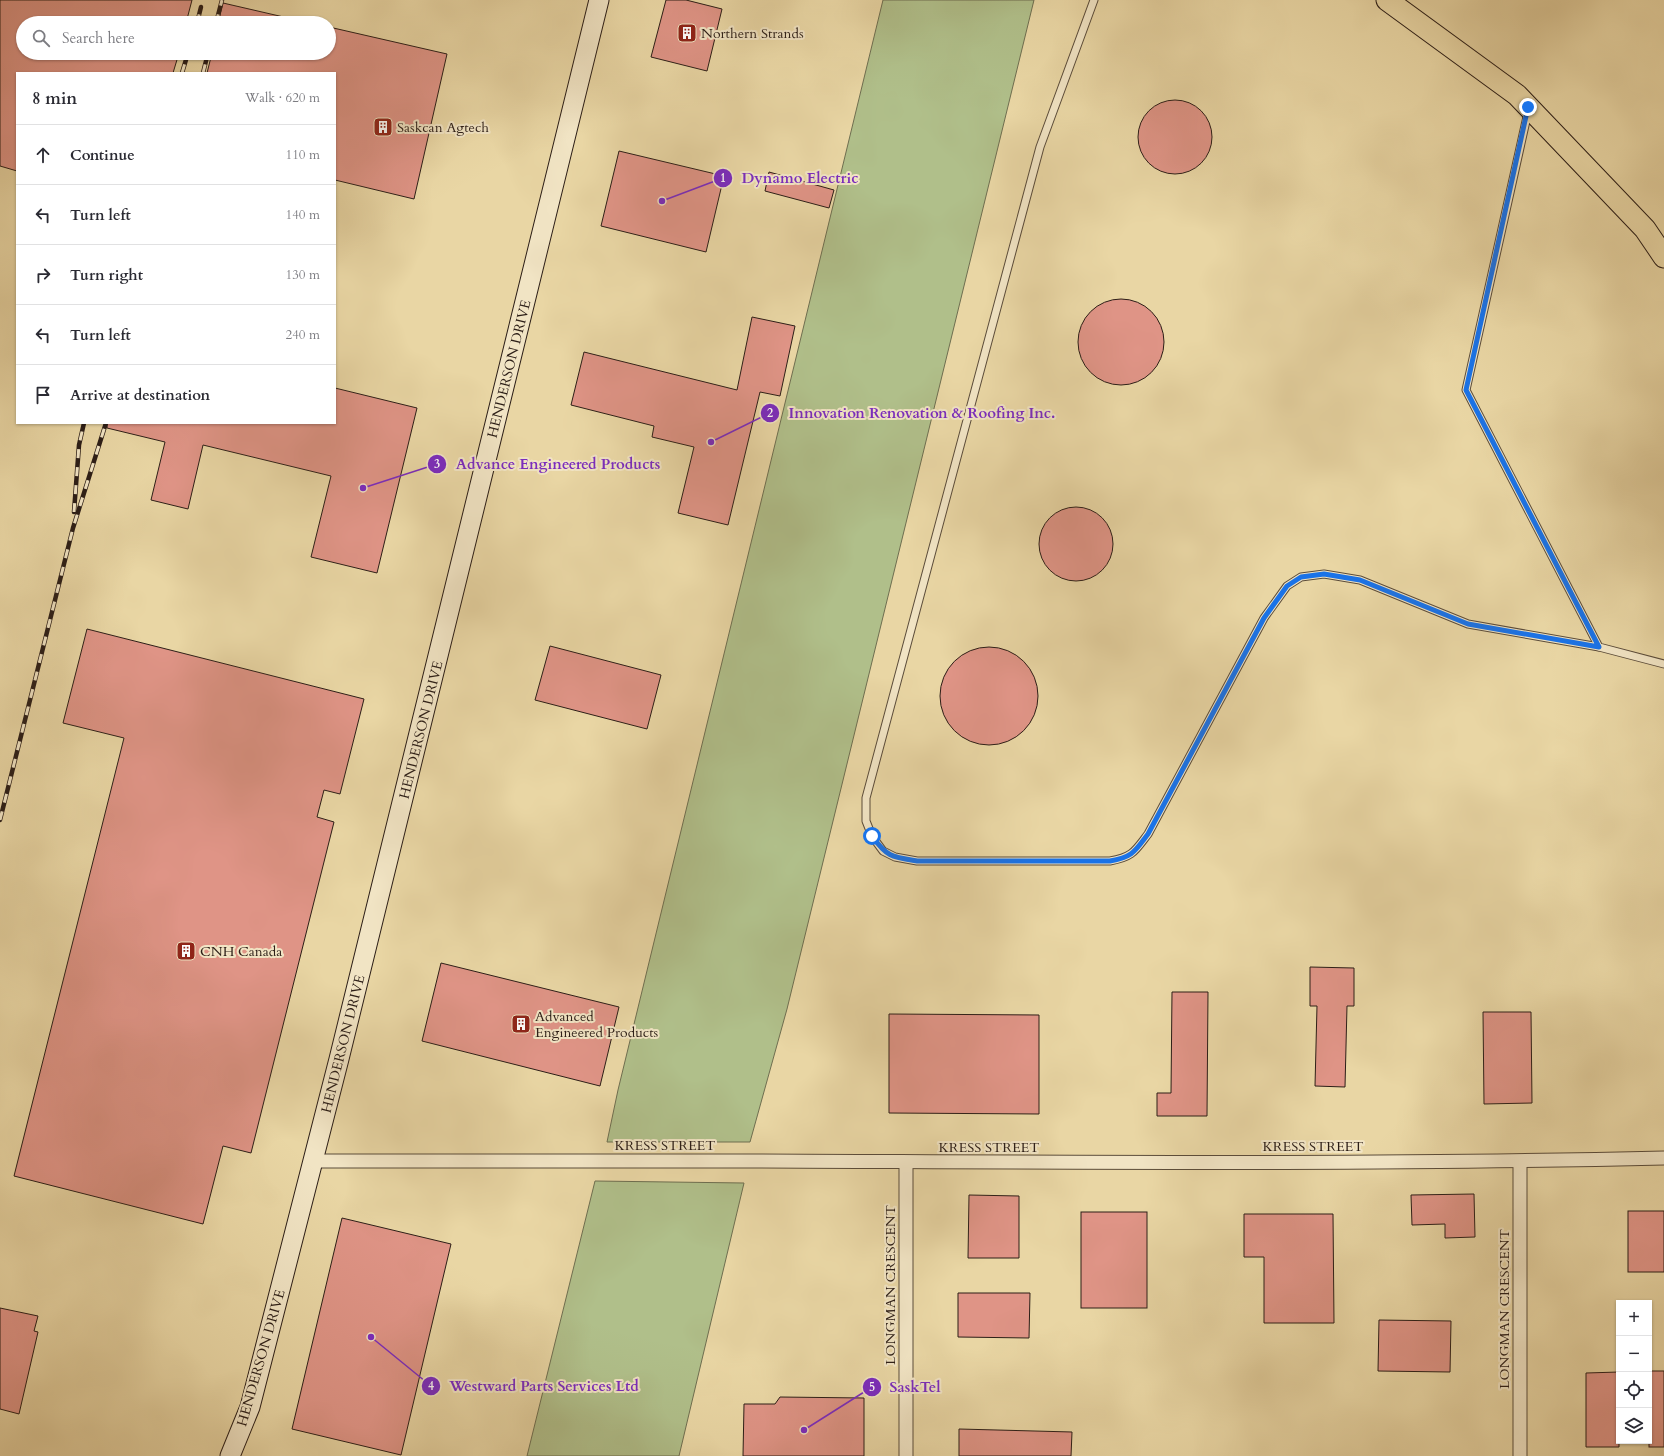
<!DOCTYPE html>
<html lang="en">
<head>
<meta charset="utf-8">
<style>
  body { margin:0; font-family:Cardo,serif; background:#f2f2f3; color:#2b2b33 }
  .controls { position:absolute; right:12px; bottom:12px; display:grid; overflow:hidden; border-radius:0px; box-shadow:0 1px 3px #0004 }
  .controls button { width:36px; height:36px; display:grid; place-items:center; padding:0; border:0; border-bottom:1px solid #e1e1e2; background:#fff; color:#2b2b33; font:20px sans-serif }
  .stop { position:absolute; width:12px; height:12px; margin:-9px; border:3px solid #1a73e8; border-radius:50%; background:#fff }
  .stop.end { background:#1a73e8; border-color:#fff; box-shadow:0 1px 4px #0008 }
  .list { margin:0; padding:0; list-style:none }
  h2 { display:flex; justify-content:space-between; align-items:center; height:52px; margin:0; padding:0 16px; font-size:17px }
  h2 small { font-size:13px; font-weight:400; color:#7c7c81 }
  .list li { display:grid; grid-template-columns:26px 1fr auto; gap:12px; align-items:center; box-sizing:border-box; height:60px; padding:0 16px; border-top:1px solid #e1e1e2 }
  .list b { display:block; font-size:15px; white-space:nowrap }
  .list em { font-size:13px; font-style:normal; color:#7c7c81 }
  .icon { flex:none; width:22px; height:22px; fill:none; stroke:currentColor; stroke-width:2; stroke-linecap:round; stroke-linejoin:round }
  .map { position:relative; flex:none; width:1664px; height:1456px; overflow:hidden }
  .search { position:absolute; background:#fff; box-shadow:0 1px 3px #0004; left:16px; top:16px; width:320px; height:44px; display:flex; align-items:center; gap:10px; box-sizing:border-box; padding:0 14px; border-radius:22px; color:#7c7c81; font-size:15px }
  .panel { position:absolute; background:#fff; box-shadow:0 1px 3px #0004; left:16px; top:72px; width:320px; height:352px; border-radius:0px }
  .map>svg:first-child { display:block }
  .green { fill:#b0bf8a; stroke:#6e6e50 }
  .building { fill:#df9486; stroke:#2c1e17 }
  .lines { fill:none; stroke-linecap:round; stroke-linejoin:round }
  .lane-casing { stroke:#5b4c3a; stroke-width:9 }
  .street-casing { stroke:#5b4c3a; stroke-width:15 }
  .secondary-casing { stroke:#2c1e17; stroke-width:21 }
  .primary-casing { stroke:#2c1e17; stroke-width:23 }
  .lane { stroke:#f1e4c4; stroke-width:7 }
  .street { stroke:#f1e4c4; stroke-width:13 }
  .secondary { stroke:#f1e4c4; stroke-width:19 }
  .primary { stroke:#e9d6a4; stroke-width:21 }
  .rail-casing { stroke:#2c1e17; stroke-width:4.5 }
  .rail { stroke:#f1e4c4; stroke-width:3; stroke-dasharray:9; stroke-linecap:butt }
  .route { stroke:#1a73e8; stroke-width:5 }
  .labels { text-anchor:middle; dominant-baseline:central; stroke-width:4; stroke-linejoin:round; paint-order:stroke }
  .poi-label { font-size:14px; fill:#2c1e17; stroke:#f1e4c4; text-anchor:start }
  .street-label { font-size:14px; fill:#2c1e17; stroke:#f1e4c4 }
  .leader { fill:none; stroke:#7b2cbf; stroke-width:1.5 }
  .callout-dot { fill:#7b2cbf; stroke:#f1e4c4; stroke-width:1.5 }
  .mark-label { font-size:12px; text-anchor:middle; font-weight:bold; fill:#fff }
  .callout-label { font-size:15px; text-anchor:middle; font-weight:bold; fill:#7b2cbf; stroke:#f1e4c4; stroke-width:4; stroke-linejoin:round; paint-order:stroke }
</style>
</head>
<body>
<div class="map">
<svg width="1664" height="1456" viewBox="0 0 1664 1456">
  <rect width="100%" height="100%" fill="#e9d6a4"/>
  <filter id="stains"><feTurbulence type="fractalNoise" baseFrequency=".005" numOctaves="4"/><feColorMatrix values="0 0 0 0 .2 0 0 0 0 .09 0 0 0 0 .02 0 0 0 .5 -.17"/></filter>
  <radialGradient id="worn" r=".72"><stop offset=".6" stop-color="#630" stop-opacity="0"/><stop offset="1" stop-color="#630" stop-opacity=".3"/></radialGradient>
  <g class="green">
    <path d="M 883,0 L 1034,0 L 787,1009 L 750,1142 L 607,1142 L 618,1090 Z"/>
    <path d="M 595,1181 L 744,1183 L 679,1456 L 527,1456 Z"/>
  </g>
  <g class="building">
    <path d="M 0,0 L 192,0 L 186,23 L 23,23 L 23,53 L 179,53 L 173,73 L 17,73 L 17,171 L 0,166 Z"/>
    <path d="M 666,0 L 686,0 L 722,9 L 707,71 L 651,57 Z"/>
    <path d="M 223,3 L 288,18 L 287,23 L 218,23 Z"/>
    <path d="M 329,27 L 447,54 L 414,199 L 335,180 L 335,73 L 207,73 L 212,53 L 329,53 Z"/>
    <circle cx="1175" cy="137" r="37"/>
    <path d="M 619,151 L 724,176 L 706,252 L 601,226 Z"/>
    <path d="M 769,172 L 834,190 L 829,208 L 765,191 Z"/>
    <circle cx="1121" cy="342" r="43"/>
    <path d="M 752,317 L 795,326 L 780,396 L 760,392 L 728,525 L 678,513 L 694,447 L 652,437 L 654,426 L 571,405 L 584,352 L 737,390 Z"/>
    <path d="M 335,388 L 417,408 L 377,573 L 311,557 L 331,476 L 203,445 L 188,509 L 151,500 L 165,442 L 107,428 L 107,423 L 335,423 Z"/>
    <circle cx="1076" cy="544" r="37"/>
    <path d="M 87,629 L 364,699 L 340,794 L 324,790 L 317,817 L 334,822 L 251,1153 L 223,1146 L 203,1224 L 14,1176 L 124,738 L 63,723 Z"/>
    <path d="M 550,646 L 661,675 L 647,729 L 535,700 Z"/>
    <circle cx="989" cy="696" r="49"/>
    <path d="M 441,963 L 619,1007 L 600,1086 L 422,1041 Z"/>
    <path d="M 1310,967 L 1354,968 L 1354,1006 L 1347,1006 L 1345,1087 L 1315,1086 L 1317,1006 L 1310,1006 Z"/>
    <path d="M 1172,992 L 1208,992 L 1207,1116 L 1157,1116 L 1157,1093 L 1171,1093 Z"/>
    <path d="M 1483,1012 L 1531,1012 L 1532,1103 L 1484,1104 Z"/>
    <path d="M 889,1014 L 1039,1015 L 1039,1114 L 889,1113 Z"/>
    <path d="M 1474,1194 L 1475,1237 L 1445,1238 L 1445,1224 L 1412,1225 L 1411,1195 Z"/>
    <path d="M 969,1195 L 1019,1196 L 1019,1258 L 968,1258 Z"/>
    <rect x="1628" y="1211" width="36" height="61"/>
    <rect x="1081" y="1212" width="66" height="96"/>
    <path d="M 1244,1214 L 1333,1214 L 1334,1323 L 1264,1323 L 1264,1257 L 1244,1257 Z"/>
    <path d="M 342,1218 L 451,1244 L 401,1455 L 292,1429 Z"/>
    <path d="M 958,1293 L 1030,1293 L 1029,1338 L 958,1337 Z"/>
    <path d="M 0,1308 L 38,1316 L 34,1331 L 38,1332 L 19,1414 L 0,1409 Z"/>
    <path d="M 1379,1320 L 1451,1321 L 1450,1372 L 1378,1371 Z"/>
    <rect x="1649" y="1371" width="15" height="76"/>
    <path d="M 1619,1372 L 1619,1447 L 1586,1447 L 1586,1373 Z"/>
    <path d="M 780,1397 L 864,1398 L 864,1456 L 743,1456 L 744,1404 L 775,1404 Z"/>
    <path d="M 959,1429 L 1072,1432 L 1071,1456 L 959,1456 Z"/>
  </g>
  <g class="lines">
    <g class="lane-casing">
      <g id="lane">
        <path d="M 1094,0 L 1040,147 L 866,798 L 866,821 L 872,836 L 883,851 L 895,857 L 917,861 L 1110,861 C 1133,857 1135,851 1148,834 L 1264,618 L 1287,586 L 1301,577 L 1324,574 L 1360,580 L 1468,624 L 1599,647"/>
        <path d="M 1528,112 L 1466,390 L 1599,647 L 1664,664"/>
      </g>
    </g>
    <g class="street-casing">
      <g id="street">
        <path d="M 313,1161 C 458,1161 603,1161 748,1161 C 1053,1162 1359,1165 1664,1158"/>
        <path d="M 1520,1162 L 1520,1456"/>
        <path d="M 906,1456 L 906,1163"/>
      </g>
    </g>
    <g class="secondary-casing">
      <path id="secondary" d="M 230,1456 L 250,1407 L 339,1059 L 599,0"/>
    </g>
    <g class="primary-casing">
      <path id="primary" d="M 1387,0 L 1517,95 L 1645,229 L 1664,257"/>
    </g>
    <use href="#lane" class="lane"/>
    <use href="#street" class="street"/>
    <use href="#secondary" class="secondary"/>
    <use href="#primary" class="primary"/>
    <g class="rail-casing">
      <g id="rail">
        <path d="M 197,23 L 201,7"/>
        <path d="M 216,23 L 222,0"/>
        <path d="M 182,73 L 188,53"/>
        <path d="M 203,73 L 208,53"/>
        <path d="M 74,512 L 79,445 L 84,423"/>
        <path d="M 0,820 L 73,528 L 106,423"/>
      </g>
    </g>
    <use href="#rail" class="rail"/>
  </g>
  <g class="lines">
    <path class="route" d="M 872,836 C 887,857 892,857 917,861 L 1110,861 C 1133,857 1135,851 1148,834 L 1264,618 L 1287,586 L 1301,577 L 1324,574 L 1360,580 L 1468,624 L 1599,647 L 1466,390 L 1528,107"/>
  </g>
  <defs>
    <g id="building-square" transform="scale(1)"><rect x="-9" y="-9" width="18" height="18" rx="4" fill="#8f2418" stroke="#f1e4c4"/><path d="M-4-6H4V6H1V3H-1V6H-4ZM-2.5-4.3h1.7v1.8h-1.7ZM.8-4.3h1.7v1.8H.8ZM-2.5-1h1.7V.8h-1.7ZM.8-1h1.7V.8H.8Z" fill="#fff"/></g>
  </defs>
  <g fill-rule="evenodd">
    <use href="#building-square" x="687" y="33"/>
    <use href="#building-square" x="383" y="127"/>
    <use href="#building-square" x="186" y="951"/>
    <use href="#building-square" x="521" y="1024"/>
  </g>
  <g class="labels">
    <g class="poi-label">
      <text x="701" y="33">Northern Strands</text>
      <text x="397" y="127">Saskcan Agtech</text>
      <text x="200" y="951">CNH Canada</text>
      <text x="535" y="1016">Advanced<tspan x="535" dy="16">Engineered Products</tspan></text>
    </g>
    <g class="street-label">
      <text transform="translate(509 369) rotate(-76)">HENDERSON DRIVE</text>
      <text transform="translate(421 730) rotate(-76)">HENDERSON DRIVE</text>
      <text transform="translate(343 1044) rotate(-76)">HENDERSON DRIVE</text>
      <text x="665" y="1145">KRESS STREET</text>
      <text x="1313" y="1146">KRESS STREET</text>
      <text x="989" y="1147">KRESS STREET</text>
      <text transform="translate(890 1285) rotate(-90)">LONGMAN CRESCENT</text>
      <text transform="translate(1504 1309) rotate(-90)">LONGMAN CRESCENT</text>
      <text transform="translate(261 1358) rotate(-74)">HENDERSON DRIVE</text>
    </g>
  </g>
  <path class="leader" d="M662 201L723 178M711 442L770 413M363 488L437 464M371 1337L431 1386M804 1430L872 1387"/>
  <g class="callout-dot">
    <circle cx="662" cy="201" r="4"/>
    <circle cx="711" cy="442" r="4"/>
    <circle cx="363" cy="488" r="4"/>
    <circle cx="371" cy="1337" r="4"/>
    <circle cx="804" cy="1430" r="4"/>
    <circle cx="723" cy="178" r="10"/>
    <circle cx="770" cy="413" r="10"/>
    <circle cx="437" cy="464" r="10"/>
    <circle cx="431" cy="1386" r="10"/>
    <circle cx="872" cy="1387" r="10"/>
  </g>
  <g class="mark-label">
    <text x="723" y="182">1</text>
    <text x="770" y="417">2</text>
    <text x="437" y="468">3</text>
    <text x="431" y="1390">4</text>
    <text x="872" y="1391">5</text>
  </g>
  <g class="callout-label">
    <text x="800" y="183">Dynamo Electric</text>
    <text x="922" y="418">Innovation Renovation &amp; Roofing Inc.</text>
    <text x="558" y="469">Advance Engineered Products</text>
    <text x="544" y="1391">Westward Parts Services Ltd</text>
    <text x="915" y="1392">SaskTel</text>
  </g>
  <rect width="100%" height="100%" filter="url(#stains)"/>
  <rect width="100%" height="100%" fill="url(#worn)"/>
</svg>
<div class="controls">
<button>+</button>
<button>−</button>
<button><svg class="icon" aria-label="locate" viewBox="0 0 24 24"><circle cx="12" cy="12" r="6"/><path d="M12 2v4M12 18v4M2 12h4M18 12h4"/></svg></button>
<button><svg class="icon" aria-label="layers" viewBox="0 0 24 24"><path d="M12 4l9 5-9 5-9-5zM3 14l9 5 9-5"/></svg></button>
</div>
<div class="stop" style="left:872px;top:836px"></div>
<div class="stop end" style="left:1528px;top:107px"></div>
<div class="search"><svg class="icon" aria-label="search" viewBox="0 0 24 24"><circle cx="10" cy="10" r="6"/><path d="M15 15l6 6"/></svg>Search here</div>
<section class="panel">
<h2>8 min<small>Walk · 620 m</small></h2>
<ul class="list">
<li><svg class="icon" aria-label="ahead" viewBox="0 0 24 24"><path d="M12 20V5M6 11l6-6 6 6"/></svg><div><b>Continue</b></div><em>110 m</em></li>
<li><svg class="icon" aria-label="left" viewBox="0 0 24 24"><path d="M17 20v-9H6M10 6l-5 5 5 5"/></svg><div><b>Turn left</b></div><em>140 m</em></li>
<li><svg class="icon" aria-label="right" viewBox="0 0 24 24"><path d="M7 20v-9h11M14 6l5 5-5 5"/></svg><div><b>Turn right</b></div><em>130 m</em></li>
<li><svg class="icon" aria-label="left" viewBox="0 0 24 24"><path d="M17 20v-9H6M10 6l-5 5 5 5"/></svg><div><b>Turn left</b></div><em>240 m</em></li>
<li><svg class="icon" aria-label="arrive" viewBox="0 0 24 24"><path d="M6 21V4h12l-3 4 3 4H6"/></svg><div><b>Arrive at destination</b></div></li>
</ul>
</section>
</div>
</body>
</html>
